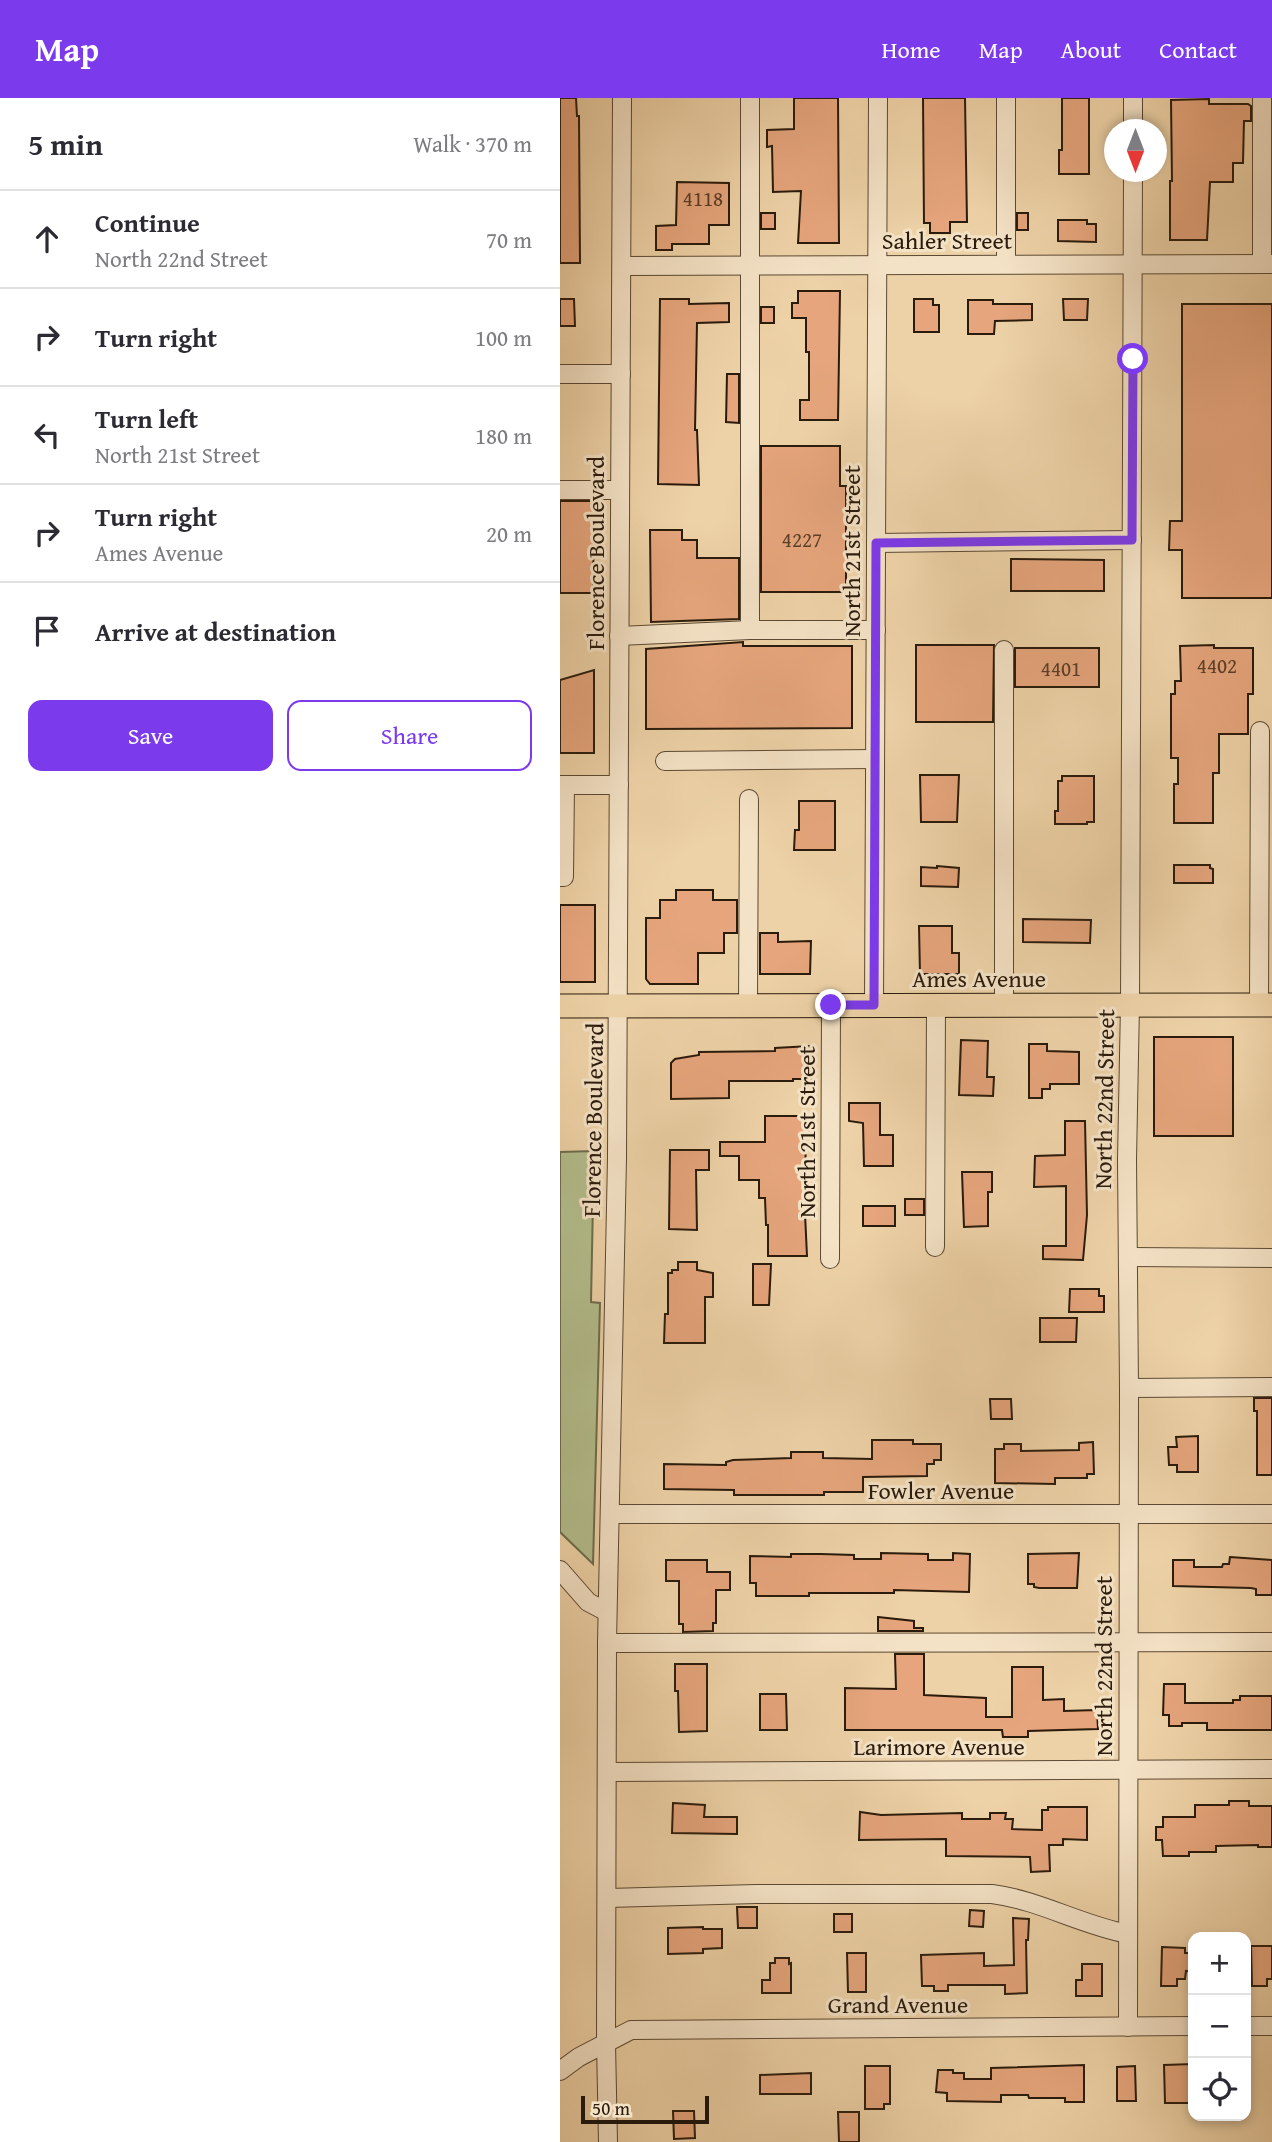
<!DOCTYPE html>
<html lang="en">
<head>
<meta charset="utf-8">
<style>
  body { margin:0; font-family:"Gentium Book Plus",serif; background:#f2f2f3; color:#2b2b33 }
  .controls { position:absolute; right:21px; bottom:21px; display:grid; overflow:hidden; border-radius:14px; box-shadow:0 4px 10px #0003 }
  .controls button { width:63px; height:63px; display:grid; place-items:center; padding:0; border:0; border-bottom:2px solid #e1e1e2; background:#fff; color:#2b2b33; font:35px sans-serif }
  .compass { position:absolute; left:544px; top:21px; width:63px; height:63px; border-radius:50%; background:#fff; box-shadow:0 4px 10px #0003; rotate:180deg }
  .scale { position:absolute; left:21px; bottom:18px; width:128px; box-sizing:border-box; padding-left:7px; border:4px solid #2a1b0c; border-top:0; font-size:19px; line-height:24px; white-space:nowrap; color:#2a1b0c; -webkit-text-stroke:5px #f4e2c6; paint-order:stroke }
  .stop { position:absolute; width:21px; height:21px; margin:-16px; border:5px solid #7c3aed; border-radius:50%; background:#fff }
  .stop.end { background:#7c3aed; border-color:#fff; box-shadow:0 2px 7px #0008 }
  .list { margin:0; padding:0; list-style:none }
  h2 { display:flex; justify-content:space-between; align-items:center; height:91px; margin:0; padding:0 28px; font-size:30px }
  h2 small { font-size:23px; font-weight:400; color:#7c7c81 }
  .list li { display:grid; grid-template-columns:46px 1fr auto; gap:21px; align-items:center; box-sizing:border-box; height:98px; padding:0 28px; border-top:2px solid #e1e1e2 }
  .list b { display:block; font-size:26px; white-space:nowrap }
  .list p { margin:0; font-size:23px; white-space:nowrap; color:#7c7c81 }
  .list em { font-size:23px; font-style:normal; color:#7c7c81 }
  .actions { display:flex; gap:14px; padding:21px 28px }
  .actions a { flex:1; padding:16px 0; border:2px solid #7c3aed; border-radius:14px; text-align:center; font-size:24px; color:#7c3aed }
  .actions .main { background:#7c3aed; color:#fff }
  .icon { flex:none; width:38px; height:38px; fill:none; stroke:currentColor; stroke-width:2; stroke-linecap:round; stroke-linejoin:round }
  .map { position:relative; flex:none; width:712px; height:2044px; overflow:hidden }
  header { display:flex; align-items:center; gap:42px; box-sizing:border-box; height:98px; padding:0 35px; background:#7c3aed; color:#fff }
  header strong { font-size:33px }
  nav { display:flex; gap:38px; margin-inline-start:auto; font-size:24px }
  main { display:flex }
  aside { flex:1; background:#fff }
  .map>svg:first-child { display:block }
  .green { fill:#b3bd8c; stroke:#6e6c4c; stroke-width:2 }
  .building { fill:#e6a57c; stroke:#2a1b0c; stroke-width:2 }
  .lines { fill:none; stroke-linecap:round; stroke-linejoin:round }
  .minor-casing { stroke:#5b4933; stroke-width:20 }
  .major-casing { stroke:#2a1b0c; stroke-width:25 }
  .minor { stroke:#f4e2c6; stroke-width:18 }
  .major { stroke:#eed2a7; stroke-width:23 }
  .route { stroke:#7c3aed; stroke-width:9 }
  .labels { text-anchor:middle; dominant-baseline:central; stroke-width:6; stroke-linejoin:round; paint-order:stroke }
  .number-label { font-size:21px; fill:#593e28 }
  .street-label { font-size:24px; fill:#2a1b0c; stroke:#f4e2c6 }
</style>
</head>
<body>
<header>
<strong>Map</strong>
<nav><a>Home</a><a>Map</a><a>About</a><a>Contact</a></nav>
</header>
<main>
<aside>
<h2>5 min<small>Walk · 370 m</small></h2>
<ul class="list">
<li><svg class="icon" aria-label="ahead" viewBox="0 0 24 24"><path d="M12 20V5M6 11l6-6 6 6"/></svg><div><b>Continue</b><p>North 22nd Street</p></div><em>70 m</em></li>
<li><svg class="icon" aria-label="right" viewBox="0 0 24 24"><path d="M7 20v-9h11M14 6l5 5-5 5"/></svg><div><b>Turn right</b></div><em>100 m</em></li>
<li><svg class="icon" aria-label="left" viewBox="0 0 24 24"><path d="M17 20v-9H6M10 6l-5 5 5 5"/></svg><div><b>Turn left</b><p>North 21st Street</p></div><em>180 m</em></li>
<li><svg class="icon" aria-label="right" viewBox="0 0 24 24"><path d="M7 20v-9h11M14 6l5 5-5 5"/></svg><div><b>Turn right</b><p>Ames Avenue</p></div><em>20 m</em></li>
<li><svg class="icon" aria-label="arrive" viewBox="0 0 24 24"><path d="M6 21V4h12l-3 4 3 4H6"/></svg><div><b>Arrive at destination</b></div></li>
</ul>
<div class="actions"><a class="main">Save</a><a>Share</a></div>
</aside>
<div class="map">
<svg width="712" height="2044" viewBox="0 0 712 2044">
  <rect width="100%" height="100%" fill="#eed2a7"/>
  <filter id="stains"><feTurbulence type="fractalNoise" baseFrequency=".00286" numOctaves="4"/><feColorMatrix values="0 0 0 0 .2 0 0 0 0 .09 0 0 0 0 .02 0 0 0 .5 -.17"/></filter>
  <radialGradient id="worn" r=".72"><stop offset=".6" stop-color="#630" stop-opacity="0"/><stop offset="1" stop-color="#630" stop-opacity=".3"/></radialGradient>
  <path class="green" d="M 34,1053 L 31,1204 L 40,1205 L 33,1466 L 0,1434 L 0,1054 Z"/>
  <g class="building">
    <path d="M 0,0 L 16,0 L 17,18 L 19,18 L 20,165 L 0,165 Z"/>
    <path d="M 234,0 L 278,0 L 279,145 L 238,145 L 241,93 L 213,94 L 212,48 L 207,49 L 207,32 L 234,31 Z"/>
    <path d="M 363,0 L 405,0 L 407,124 L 390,124 L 390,135 L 370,135 L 370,125 L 364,125 Z"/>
    <path d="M 502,0 L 529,0 L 529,76 L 499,76 L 499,52 L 502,52 Z"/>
    <path d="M 649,1 L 649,6 L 688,6 L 691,8 L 691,23 L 684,23 L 683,65 L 673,65 L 673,84 L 650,84 L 647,142 L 610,142 L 610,83 L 612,83 L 611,2 Z"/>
    <path d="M 117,84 L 169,85 L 169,127 L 149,127 L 149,146 L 112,146 L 112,152 L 96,152 L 96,128 L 116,127 Z"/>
    <rect x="201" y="115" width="14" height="16"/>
    <rect x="457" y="115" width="11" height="17"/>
    <path d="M 498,122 L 527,122 L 527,126 L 536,126 L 536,144 L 498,143 Z"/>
    <path d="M 238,193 L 280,193 L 278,322 L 240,322 L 240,302 L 249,302 L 249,254 L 246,254 L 246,220 L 232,220 L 232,205 L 238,205 Z"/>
    <path d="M 0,201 L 14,201 L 15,228 L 0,228 Z"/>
    <path d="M 100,201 L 129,201 L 129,206 L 169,205 L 169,224 L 137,225 L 135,332 L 137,332 L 139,387 L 98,386 Z"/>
    <path d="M 354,201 L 373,201 L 373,207 L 379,207 L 379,234 L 354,234 Z"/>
    <path d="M 503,201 L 528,201 L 527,222 L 504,222 Z"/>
    <path d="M 408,202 L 433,202 L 433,206 L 472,206 L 472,222 L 435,223 L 434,236 L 408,236 Z"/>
    <path d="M 622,206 L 712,206 L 712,500 L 622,500 L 622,452 L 609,452 L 610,423 L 622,423 Z"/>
    <rect x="201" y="209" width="13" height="16"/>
    <path d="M 167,276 L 179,276 L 179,325 L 166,324 Z"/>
    <path d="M 201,348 L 280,348 L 280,388 L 286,388 L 286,494 L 201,494 Z"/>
    <path d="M 0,403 L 34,403 L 33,495 L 0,495 Z"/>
    <path d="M 90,432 L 122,432 L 122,442 L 137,442 L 137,460 L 179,460 L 179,521 L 91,524 Z"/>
    <path d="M 451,461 L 544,462 L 544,493 L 451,493 Z"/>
    <path d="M 183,544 L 183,548 L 292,548 L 292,630 L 86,631 L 86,551 Z"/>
    <path d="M 356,547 L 434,547 L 433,624 L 356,624 Z"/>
    <path d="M 654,547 L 654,550 L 693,550 L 693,596 L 688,596 L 688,636 L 659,636 L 659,675 L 653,675 L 653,725 L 614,725 L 614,686 L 618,686 L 618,660 L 611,660 L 611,596 L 615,596 L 615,583 L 621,583 L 620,548 Z"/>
    <rect x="455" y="550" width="84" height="39"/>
    <path d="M 34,572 L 34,655 L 0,655 L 0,582 Z"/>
    <path d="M 360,677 L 399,677 L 397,724 L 361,724 Z"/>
    <path d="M 502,678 L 534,678 L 534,724 L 527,724 L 527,726 L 495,726 L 495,713 L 498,713 L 498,683 L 502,683 Z"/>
    <path d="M 239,703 L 275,703 L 275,752 L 234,752 L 235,732 L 239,732 Z"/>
    <path d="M 614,767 L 650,767 L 650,770 L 653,771 L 653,785 L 614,785 Z"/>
    <path d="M 377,768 L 399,770 L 398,789 L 361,788 L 361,769 L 377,770 Z"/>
    <path d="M 116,792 L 153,792 L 153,802 L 177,802 L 177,835 L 164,835 L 164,855 L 138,855 L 138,886 L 90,886 L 86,881 L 86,820 L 100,820 L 100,802 L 116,802 Z"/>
    <rect x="0" y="807" width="35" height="77"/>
    <path d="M 463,821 L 531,822 L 530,845 L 463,844 Z"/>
    <path d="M 359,828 L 392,828 L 392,855 L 399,855 L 399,876 L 360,876 Z"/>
    <path d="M 200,835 L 218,835 L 218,844 L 251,843 L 250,876 L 200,876 Z"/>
    <rect x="594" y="939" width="79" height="99"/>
    <path d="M 401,942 L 428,943 L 427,979 L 434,979 L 433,998 L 399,997 Z"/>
    <path d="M 469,946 L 487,946 L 487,953 L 519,954 L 519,986 L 490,986 L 490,991 L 482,991 L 482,1000 L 469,1000 Z"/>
    <path d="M 250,948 L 252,981 L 233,981 L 233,983 L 169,983 L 169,1000 L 111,1001 L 111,965 L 115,961 L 139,957 L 139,954 L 215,953 L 215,950 Z"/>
    <path d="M 289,1005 L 320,1005 L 320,1037 L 333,1037 L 333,1068 L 304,1068 L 303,1025 L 289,1023 Z"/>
    <path d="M 205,1018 L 249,1018 L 249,1040 L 245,1040 L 246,1073 L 243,1073 L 247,1158 L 208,1158 L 208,1127 L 206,1127 L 205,1100 L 199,1100 L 199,1082 L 179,1082 L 179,1058 L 160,1058 L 160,1044 L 205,1044 Z"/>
    <path d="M 505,1023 L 525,1023 L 527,1117 L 523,1162 L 483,1161 L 483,1148 L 506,1148 L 506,1088 L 474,1089 L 475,1058 L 505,1057 Z"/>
    <path d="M 110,1052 L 149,1052 L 149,1072 L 136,1072 L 137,1132 L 109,1131 Z"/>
    <path d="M 402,1074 L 432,1074 L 432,1094 L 428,1094 L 428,1128 L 404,1129 Z"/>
    <rect x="345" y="1101" width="19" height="16"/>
    <rect x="303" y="1108" width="32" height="20"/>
    <path d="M 118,1164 L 137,1164 L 137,1172 L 153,1175 L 153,1199 L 145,1199 L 145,1245 L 104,1245 L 105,1216 L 108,1216 L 108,1175 L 112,1175 L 112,1172 L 118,1172 Z"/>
    <path d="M 193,1166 L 211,1166 L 209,1207 L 193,1207 Z"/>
    <path d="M 510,1191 L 539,1191 L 539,1198 L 544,1198 L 544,1214 L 509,1214 Z"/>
    <path d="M 480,1220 L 517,1220 L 516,1244 L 480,1244 Z"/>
    <path d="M 694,1300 L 712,1300 L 712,1377 L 697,1377 L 697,1313 L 694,1313 Z"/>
    <path d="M 430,1301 L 451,1301 L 452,1321 L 431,1321 Z"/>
    <path d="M 638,1338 L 638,1374 L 617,1374 L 617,1367 L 609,1367 L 608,1349 L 617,1349 L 616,1339 Z"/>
    <path d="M 312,1342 L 353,1342 L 353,1346 L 381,1346 L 381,1362 L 374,1362 L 374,1366 L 367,1366 L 367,1378 L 303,1379 L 303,1394 L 264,1394 L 264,1397 L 174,1397 L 174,1392 L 104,1391 L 104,1366 L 166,1367 L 166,1364 L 173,1362 L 231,1360 L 231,1354 L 263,1354 L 263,1360 L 312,1361 Z"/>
    <path d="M 533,1344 L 534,1376 L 527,1376 L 527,1380 L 495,1380 L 495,1386 L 435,1385 L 435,1351 L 444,1351 L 444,1346 L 461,1346 L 461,1353 L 519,1352 L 519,1345 Z"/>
    <path d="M 321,1455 L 368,1456 L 368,1462 L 393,1462 L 393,1455 L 410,1456 L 409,1494 L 334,1492 L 334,1495 L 249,1495 L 249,1498 L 196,1498 L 196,1485 L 190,1485 L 190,1458 L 231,1459 L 231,1456 L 261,1456 L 294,1457 L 294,1461 L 321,1461 Z"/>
    <path d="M 519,1455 L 517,1490 L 479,1490 L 474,1489 L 474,1486 L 468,1486 L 468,1456 Z"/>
    <path d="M 670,1459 L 712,1462 L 712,1497 L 696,1497 L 696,1491 L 691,1490 L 613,1488 L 613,1462 L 634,1462 L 634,1469 L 662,1469 L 663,1466 L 669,1466 Z"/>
    <path d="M 106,1462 L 147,1462 L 147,1474 L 170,1474 L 170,1492 L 156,1492 L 156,1525 L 153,1525 L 153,1533 L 123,1534 L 123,1526 L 119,1526 L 119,1483 L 106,1483 Z"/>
    <path d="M 318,1519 L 354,1523 L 354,1530 L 363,1530 L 363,1533 L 318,1533 Z"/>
    <path d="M 335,1556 L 364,1556 L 364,1597 L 426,1600 L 426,1619 L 452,1619 L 452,1569 L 483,1569 L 483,1602 L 504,1601 L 504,1613 L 537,1612 L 538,1631 L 468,1633 L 468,1639 L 443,1639 L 442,1632 L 285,1632 L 285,1590 L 336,1591 Z"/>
    <path d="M 115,1566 L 147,1566 L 147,1633 L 119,1634 L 118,1593 L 115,1593 Z"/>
    <path d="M 604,1586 L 625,1586 L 625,1605 L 673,1605 L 673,1602 L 680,1602 L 680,1598 L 712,1598 L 712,1632 L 647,1632 L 647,1625 L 622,1625 L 622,1628 L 609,1628 L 609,1617 L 603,1617 Z"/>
    <path d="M 200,1596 L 226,1596 L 227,1632 L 200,1632 Z"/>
    <path d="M 669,1703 L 689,1703 L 689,1708 L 712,1708 L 712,1749 L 698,1749 L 698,1747 L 656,1748 L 656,1754 L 629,1754 L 629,1758 L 603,1758 L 602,1742 L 596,1742 L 596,1729 L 603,1729 L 603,1719 L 635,1719 L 635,1707 L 669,1707 Z"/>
    <path d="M 113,1705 L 145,1707 L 144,1719 L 177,1719 L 177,1736 L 112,1735 Z"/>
    <path d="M 488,1709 L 527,1709 L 527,1742 L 503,1741 L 503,1747 L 489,1747 L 490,1773 L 471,1774 L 470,1759 L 386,1758 L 386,1741 L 299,1742 L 300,1714 L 321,1717 L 402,1715 L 402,1721 L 430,1721 L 430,1715 L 446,1715 L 445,1721 L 453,1721 L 452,1731 L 482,1732 L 482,1712 L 488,1712 Z"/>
    <path d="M 177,1809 L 197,1809 L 197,1830 L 178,1830 Z"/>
    <path d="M 410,1812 L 424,1813 L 423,1829 L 409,1828 Z"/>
    <rect x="274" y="1816" width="18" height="18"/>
    <path d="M 453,1820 L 469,1821 L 468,1842 L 466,1842 L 467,1895 L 445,1896 L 445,1887 L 388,1887 L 388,1893 L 374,1893 L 374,1888 L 362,1888 L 361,1857 L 424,1855 L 424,1868 L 454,1867 Z"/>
    <path d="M 143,1829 L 143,1831 L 162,1831 L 162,1850 L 143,1851 L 143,1855 L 108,1856 L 108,1830 Z"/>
    <path d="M 691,1848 L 712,1848 L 712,1881 L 707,1881 L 707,1888 L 692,1888 Z"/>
    <path d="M 602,1849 L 625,1850 L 625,1855 L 633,1855 L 633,1874 L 626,1873 L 625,1881 L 617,1881 L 617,1888 L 601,1888 Z"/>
    <path d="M 287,1855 L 306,1855 L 306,1894 L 288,1894 Z"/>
    <path d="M 215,1860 L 229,1860 L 229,1866 L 231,1865 L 231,1895 L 202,1895 L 202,1882 L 210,1882 L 210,1865 L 215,1865 Z"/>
    <path d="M 522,1866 L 542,1866 L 542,1898 L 516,1898 L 516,1882 L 522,1882 Z"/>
    <path d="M 633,1966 L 633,2005 L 605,2005 L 604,1967 Z"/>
    <path d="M 524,1967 L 524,2004 L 505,2004 L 505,2000 L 469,2000 L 468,1997 L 441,1997 L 441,2004 L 387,2003 L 387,1995 L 376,1994 L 378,1972 L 393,1972 L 393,1975 L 404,1975 L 404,1981 L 431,1981 L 431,1970 Z"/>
    <path d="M 305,1968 L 330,1968 L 330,2006 L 324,2006 L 324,2011 L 305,2011 Z"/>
    <path d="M 575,1968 L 576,2003 L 557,2003 L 557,1969 Z"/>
    <path d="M 251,1975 L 251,1996 L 200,1996 L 200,1977 Z"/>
    <path d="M 113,2013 L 134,2013 L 135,2040 L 114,2041 Z"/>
    <path d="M 278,2014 L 299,2014 L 299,2044 L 279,2044 Z"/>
  </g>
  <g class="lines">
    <g class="minor-casing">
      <g id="minor">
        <path d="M 573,0 L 573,32"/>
        <path d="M 702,0 L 702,166"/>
        <path d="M 446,166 L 446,0"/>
        <path d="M 62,168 L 712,166"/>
        <path d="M 0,276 L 61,276"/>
        <path d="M 0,392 L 60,392"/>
        <path d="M 316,445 L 572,442"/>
        <path d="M 190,532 L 190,0"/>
        <path d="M 59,538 L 190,532 L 316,532"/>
        <path d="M 444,552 L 444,906"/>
        <path d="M 105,663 L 315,661"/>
        <path d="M 0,687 L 59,687"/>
        <path d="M 0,779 L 4,779 L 5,687"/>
        <path d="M 188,907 L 189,701"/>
        <path d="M 314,907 L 318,0"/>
        <path d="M 699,907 L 700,633"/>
        <path d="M 375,1149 L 376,906"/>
        <path d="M 568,1159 L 712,1160"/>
        <path d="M 270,1161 L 271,907"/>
        <path d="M 569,1290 L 712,1289"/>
        <path d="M 50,1416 L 712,1416"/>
        <path d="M 0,1472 L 28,1504 L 47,1514"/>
        <path d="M 47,1545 L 712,1544"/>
        <path d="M 47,1674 L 712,1671"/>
        <path d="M 48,1800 L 196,1796 L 432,1796 C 479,1802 521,1827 568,1836"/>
        <path d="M 686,1928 L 712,1928"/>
        <path d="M 568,1929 L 569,1290 L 567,1062 L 570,906 L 573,74"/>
        <path d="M 0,1973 L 19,1959 L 71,1932 L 633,1928"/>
        <path d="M 48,2044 L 46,1945 L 47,1545 L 57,1060 L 62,0"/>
      </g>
    </g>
    <g class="major-casing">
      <path id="major" d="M 0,908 L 712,907"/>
    </g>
    <use href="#minor" class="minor"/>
    <use href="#major" class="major"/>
  </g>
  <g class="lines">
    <path class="route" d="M 271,907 L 314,907 L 316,445 L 572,442 L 573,261"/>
  </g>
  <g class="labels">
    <g class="number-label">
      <text x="143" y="100">4118</text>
      <text x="242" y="441">4227</text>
      <text x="657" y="567">4402</text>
      <text x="501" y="570">4401</text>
    </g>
    <g class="street-label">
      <text x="387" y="142">Sahler Street</text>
      <text transform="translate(291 453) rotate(-90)">North 21st Street</text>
      <text transform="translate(35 455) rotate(-90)">Florence Boulevard</text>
      <text x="419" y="880">Ames Avenue</text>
      <text transform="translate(544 1001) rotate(-89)">North 22nd Street</text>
      <text transform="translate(33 1022) rotate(-89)">Florence Boulevard</text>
      <text transform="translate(246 1034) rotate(-90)">North 21st Street</text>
      <text x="381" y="1392">Fowler Avenue</text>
      <text transform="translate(543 1568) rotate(-90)">North 22nd Street</text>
      <text x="379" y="1648">Larimore Avenue</text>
      <text x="338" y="1906">Grand Avenue</text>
    </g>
  </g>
  <rect width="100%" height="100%" filter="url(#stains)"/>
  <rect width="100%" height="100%" fill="url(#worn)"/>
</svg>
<div class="controls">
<button>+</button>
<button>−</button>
<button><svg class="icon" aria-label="locate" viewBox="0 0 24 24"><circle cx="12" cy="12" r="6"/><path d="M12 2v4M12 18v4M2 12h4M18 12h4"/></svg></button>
</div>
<svg class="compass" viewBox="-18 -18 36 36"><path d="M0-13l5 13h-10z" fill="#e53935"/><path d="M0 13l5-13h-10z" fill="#7c7c81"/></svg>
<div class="scale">50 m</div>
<div class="stop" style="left:573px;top:261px"></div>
<div class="stop end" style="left:271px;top:907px"></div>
</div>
</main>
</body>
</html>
